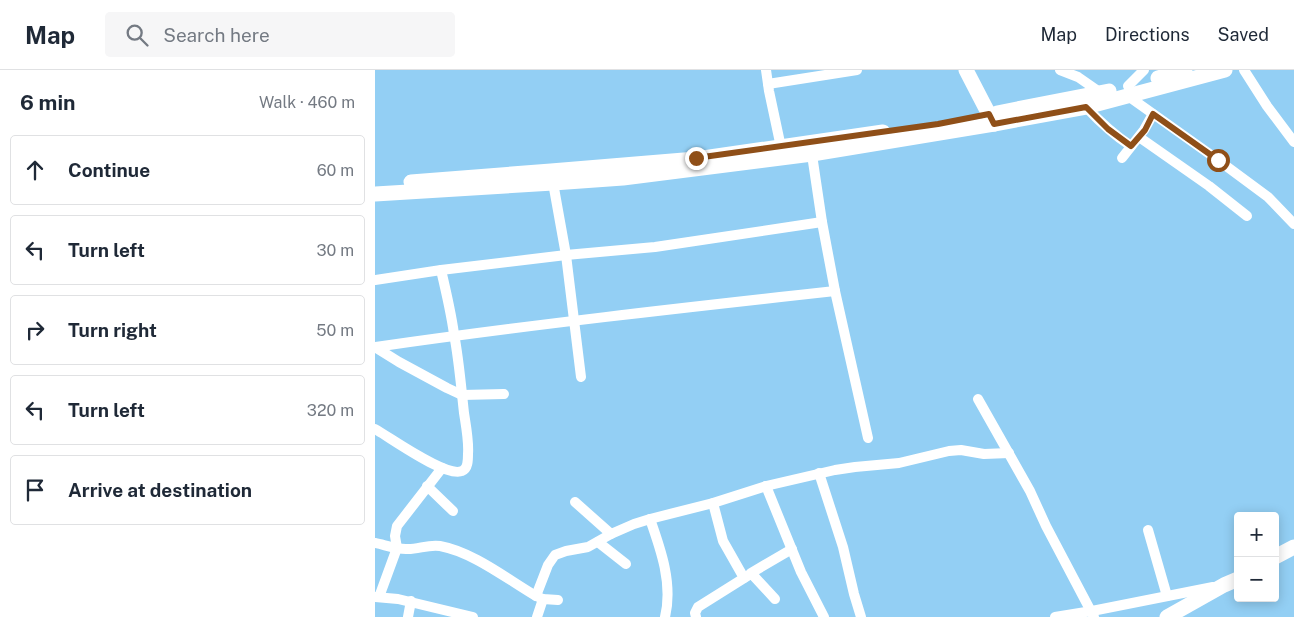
<!DOCTYPE html>
<html lang="en">
<head>
<meta charset="utf-8">
<style>
  body { margin:0; font-family:"Public Sans",sans-serif; background:#f6f6f7; color:#1f2937 }
  .controls { position:absolute; right:15px; bottom:15px; display:grid; overflow:hidden; border-radius:5px; box-shadow:0 2px 12px #0003 }
  .controls button { width:45px; height:45px; display:grid; place-items:center; padding:0; border:0; border-bottom:1px solid #e0e1e3; background:#fff; color:#1f2937; font:25px sans-serif }
  .stop { position:absolute; width:15px; height:15px; margin:-11px; border:4px solid #8f4f18; border-radius:50%; background:#fff }
  .stop.end { background:#8f4f18; border-color:#fff; box-shadow:0 1px 5px #0008 }
  .list { margin:0; padding:0; list-style:none }
  h2 { display:flex; justify-content:space-between; align-items:center; height:65px; margin:0; padding:0 20px; font-size:21px }
  h2 small { font-size:16px; font-weight:400; color:#747a83 }
  .list li { display:grid; grid-template-columns:32px 1fr auto; gap:15px; align-items:center; box-sizing:border-box; height:70px; margin:0 10px 10px; padding:0 10px; border:1px solid #e0e1e3; border-radius:5px }
  .list b { display:block; font-size:19px; white-space:nowrap }
  .list em { font-size:16px; font-style:normal; color:#747a83 }
  .icon { flex:none; width:28px; height:28px; fill:none; stroke:currentColor; stroke-width:2; stroke-linecap:round; stroke-linejoin:round }
  .map { position:relative; flex:none; width:919px; height:547px; overflow:hidden }
  header { display:flex; align-items:center; gap:30px; box-sizing:border-box; height:70px; padding:0 25px; background:#fff; border-bottom:1px solid #e0e1e3 }
  header strong { font-size:24px }
  nav { display:flex; gap:28px; margin-inline-start:auto; font-size:18px }
  .search { width:350px; height:45px; background:#f6f6f7; display:flex; align-items:center; gap:12px; box-sizing:border-box; padding:0 18px; border-radius:5px; color:#747a83; font-size:19px }
  main { display:flex }
  aside { flex:1; background:#fff }
  .map>svg:first-child { display:block }
  .lines { fill:none; stroke-linecap:round; stroke-linejoin:round }
  .street { stroke:#fff; stroke-width:10 }
  .secondary { stroke:#fff; stroke-width:15 }
  .route { stroke:#8f4f18; stroke-width:6 }
</style>
</head>
<body>
<header>
<strong>Map</strong>
<div class="search"><svg class="icon" aria-label="search" viewBox="0 0 24 24"><circle cx="10" cy="10" r="6"/><path d="M15 15l6 6"/></svg>Search here</div>
<nav><a>Map</a><a>Directions</a><a>Saved</a></nav>
</header>
<main>
<aside>
<h2>6 min<small>Walk · 460 m</small></h2>
<ul class="list">
<li><svg class="icon" aria-label="ahead" viewBox="0 0 24 24"><path d="M12 20V5M6 11l6-6 6 6"/></svg><div><b>Continue</b></div><em>60 m</em></li>
<li><svg class="icon" aria-label="left" viewBox="0 0 24 24"><path d="M17 20v-9H6M10 6l-5 5 5 5"/></svg><div><b>Turn left</b></div><em>30 m</em></li>
<li><svg class="icon" aria-label="right" viewBox="0 0 24 24"><path d="M7 20v-9h11M14 6l5 5-5 5"/></svg><div><b>Turn right</b></div><em>50 m</em></li>
<li><svg class="icon" aria-label="left" viewBox="0 0 24 24"><path d="M17 20v-9H6M10 6l-5 5 5 5"/></svg><div><b>Turn left</b></div><em>320 m</em></li>
<li><svg class="icon" aria-label="arrive" viewBox="0 0 24 24"><path d="M6 21V4h12l-3 4 3 4H6"/></svg><div><b>Arrive at destination</b></div></li>
</ul>
</aside>
<div class="map">
<svg width="919" height="547" viewBox="0 0 919 547">
  <rect width="100%" height="100%" fill="#93cff4"/>
  <g class="lines">
    <g class="street">
      <path d="M 391,0 L 394,21 L 407,82"/>
      <path d="M 685,0 L 703,7 L 726,23"/>
      <path d="M 869,0 L 892,36 L 919,72"/>
      <path d="M 393,14 L 482,0"/>
      <path d="M 753,16 L 769,0"/>
      <path d="M 753,26 L 843,90 L 893,127 L 919,154"/>
      <path d="M 711,37 C 725,52 739,65 756,76"/>
      <path d="M 764,67 L 834,116 L 872,146"/>
      <path d="M 436,78 L 447,152 L 460,221 L 493,368"/>
      <path d="M 747,88 L 769,60 L 778,44"/>
      <path d="M 177,107 L 191,185 L 206,307"/>
      <path d="M 0,210 L 66,200 L 191,185 L 280,177 L 447,152"/>
      <path d="M 0,277 C 153,255 306,238 460,221"/>
      <path d="M 0,277 L 24,292 L 72,318 L 87,325 L 129,324"/>
      <path d="M 603,329 L 655,421 L 671,456 L 719,547"/>
      <path d="M 0,359 C 16,368 71,408 87,401 C 93,399 93,390 93,384 C 94,371 91,356 89,343 C 86,316 84,290 79,264 C 76,242 71,221 66,200"/>
      <path d="M 444,403 L 468,477 L 479,524 L 486,547"/>
      <path d="M 52,416 L 78,441"/>
      <path d="M 391,416 L 426,502 L 449,547"/>
      <path d="M 200,432 L 236,464"/>
      <path d="M 338,433 L 348,471 L 369,508"/>
      <path d="M 275,449 C 286,480 298,514 290,547"/>
      <path d="M 773,460 L 792,526"/>
      <path d="M 223,472 L 251,494"/>
      <path d="M 0,473 C 10,475 21,479 31,479 C 42,480 53,474 65,476 C 98,482 132,509 161,526 L 168,529 L 183,530"/>
      <path d="M 161,526 L 173,495 L 180,485 L 191,481 L 213,477 L 236,464 L 259,454 L 275,449 L 338,433 L 391,416 L 460,400 L 480,397 L 524,393 L 574,381 L 586,380 L 609,384 L 634,383"/>
      <path d="M 0,527 L 23,529 L 98,547"/>
      <path d="M 4,527 L 22,478 L 20,466 L 22,456 L 29,447 L 67,398"/>
      <path d="M 400,529 L 376,503 L 417,479"/>
      <path d="M 33,547 L 36,531"/>
      <path d="M 162,547 L 168,529"/>
      <path d="M 321,547 L 320,543 L 323,537 L 374,505"/>
      <path d="M 680,547 L 717,541 L 838,517"/>
    </g>
    <g class="secondary">
      <path d="M 591,0 L 619,54"/>
      <path d="M 783,8 L 810,0"/>
      <path d="M 622,43 L 734,21"/>
      <path d="M 36,112 L 176,101 L 321,89 L 508,62"/>
      <path d="M 0,124 L 178,113 L 248,108 L 437,84 L 619,54 L 711,37 L 850,0"/>
      <path d="M 900,487 L 919,477"/>
      <path d="M 792,547 L 849,515 L 863,509"/>
    </g>
  </g>
  <g class="lines">
    <path class="route" d="M 321,88 L 563,54 L 614,44 L 619,54 L 711,37 L 733,59 L 756,76 L 770,60 L 778,44 L 843,90"/>
  </g>
</svg>
<div class="controls">
<button>+</button>
<button>−</button>
</div>
<div class="stop" style="left:843px;top:90px"></div>
<div class="stop end" style="left:321px;top:88px"></div>
</div>
</main>
</body>
</html>
